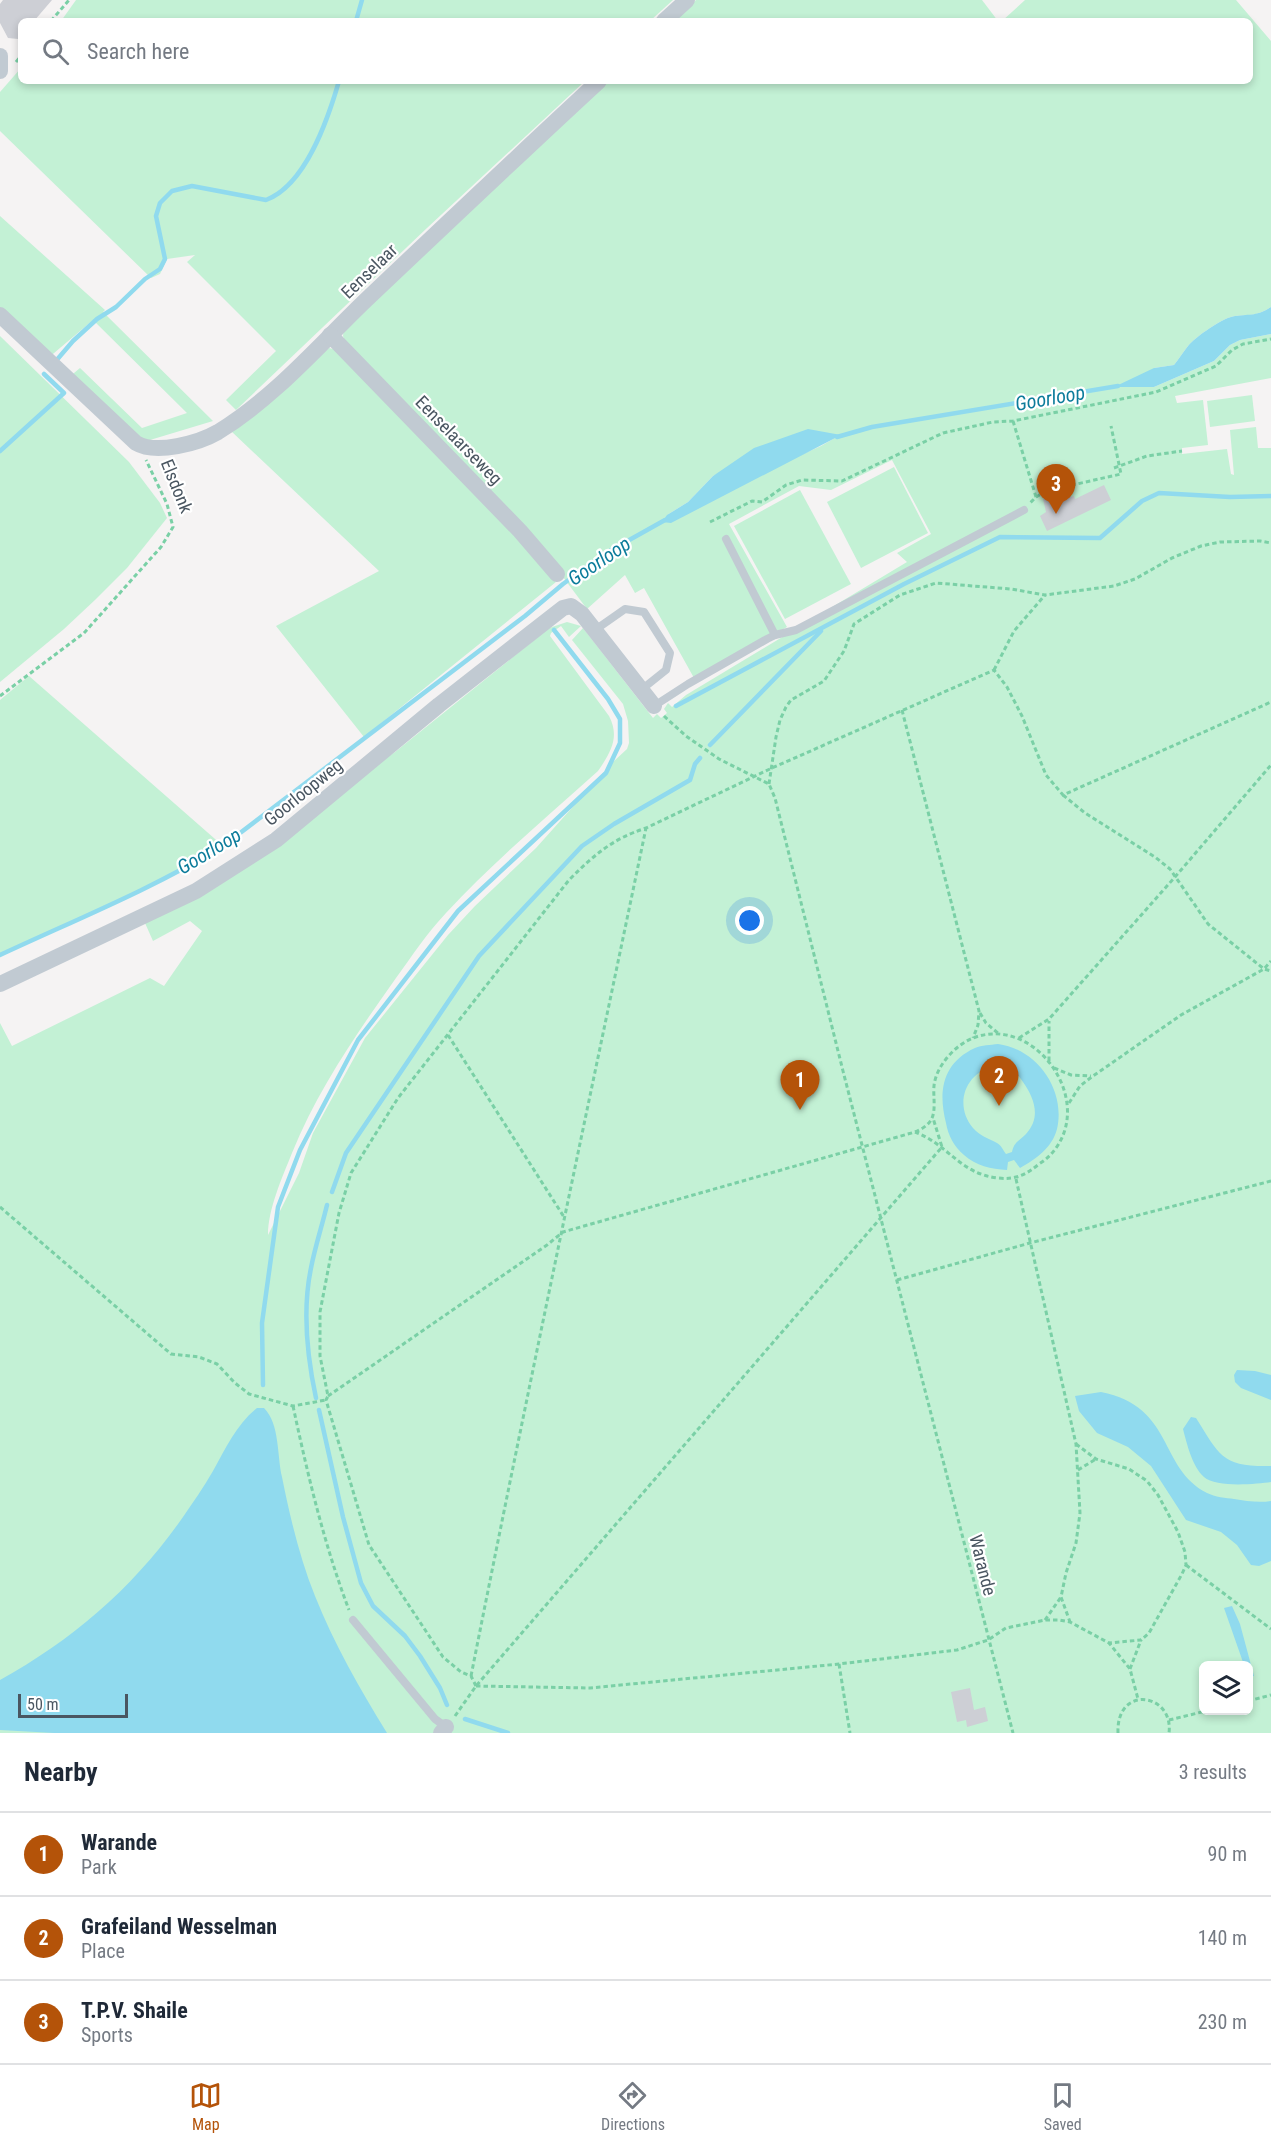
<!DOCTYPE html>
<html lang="en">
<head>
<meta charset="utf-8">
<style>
  body { margin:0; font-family:"Roboto Condensed",sans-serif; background:#f2f2f3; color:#1f2937 }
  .controls { position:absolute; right:18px; bottom:18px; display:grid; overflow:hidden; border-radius:9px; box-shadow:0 3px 9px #0003 }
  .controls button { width:54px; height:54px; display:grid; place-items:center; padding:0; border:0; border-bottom:2px solid #e0e1e3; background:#fff; color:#1f2937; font:30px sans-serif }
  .scale { position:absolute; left:18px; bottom:15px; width:110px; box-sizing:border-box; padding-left:6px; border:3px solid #4a5661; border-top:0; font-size:16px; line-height:21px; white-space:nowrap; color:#4a5661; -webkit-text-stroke:4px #fff; paint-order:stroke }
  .you { position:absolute; left:750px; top:921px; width:21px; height:21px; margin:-15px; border:4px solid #fff; border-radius:50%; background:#1a73e8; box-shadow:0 0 0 9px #1a73e833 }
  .badge { display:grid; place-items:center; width:39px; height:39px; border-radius:50%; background:#b45309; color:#fff; font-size:20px; font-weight:700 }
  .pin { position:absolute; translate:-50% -50px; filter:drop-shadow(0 2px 3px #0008) }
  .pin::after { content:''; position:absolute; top:32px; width:21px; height:18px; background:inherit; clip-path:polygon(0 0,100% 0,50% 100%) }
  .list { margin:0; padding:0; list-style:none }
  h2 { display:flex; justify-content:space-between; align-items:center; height:78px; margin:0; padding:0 24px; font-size:26px }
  h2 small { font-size:20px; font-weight:400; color:#747a83 }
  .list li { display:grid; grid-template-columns:39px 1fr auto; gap:18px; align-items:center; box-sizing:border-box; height:84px; padding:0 24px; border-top:2px solid #e0e1e3 }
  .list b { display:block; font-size:22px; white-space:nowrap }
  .list p { margin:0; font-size:20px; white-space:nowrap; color:#747a83 }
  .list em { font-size:20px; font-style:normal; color:#747a83 }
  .icon { flex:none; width:33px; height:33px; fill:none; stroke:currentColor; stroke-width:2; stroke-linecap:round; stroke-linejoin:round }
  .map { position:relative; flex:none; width:1271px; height:1733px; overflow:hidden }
  .search { position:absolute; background:#fff; box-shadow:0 3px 9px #0003; left:18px; right:18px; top:18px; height:66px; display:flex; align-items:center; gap:15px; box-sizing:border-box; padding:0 21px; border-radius:9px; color:#747a83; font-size:22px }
  .sheet { height:330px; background:#fff }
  nav { display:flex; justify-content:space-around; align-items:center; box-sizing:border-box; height:84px; border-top:2px solid #e0e1e3; background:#fff; font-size:16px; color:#747a83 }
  nav a { display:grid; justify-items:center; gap:3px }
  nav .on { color:#b45309 }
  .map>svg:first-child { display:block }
  .green { fill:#c3f1d5; fill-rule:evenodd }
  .water { fill:#90daee; fill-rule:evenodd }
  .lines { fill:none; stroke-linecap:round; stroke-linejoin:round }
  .stream { stroke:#90daee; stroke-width:4.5 }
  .building { fill:#cdcfd5 }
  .path { stroke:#7ad0a6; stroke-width:3; stroke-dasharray:4.5 3; stroke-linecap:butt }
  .service { stroke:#c1cad2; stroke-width:8 }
  .minor { stroke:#c1cad2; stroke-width:16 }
  .labels { text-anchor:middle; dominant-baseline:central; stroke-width:4.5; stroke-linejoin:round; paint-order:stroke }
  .street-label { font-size:18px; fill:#4a5661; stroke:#fff }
  .water-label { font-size:20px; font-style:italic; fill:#0c7c9b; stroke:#fff }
</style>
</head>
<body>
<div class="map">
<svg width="1271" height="1733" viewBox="0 0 1271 1733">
  <rect width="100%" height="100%" fill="#f5f3f3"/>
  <g class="green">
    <path d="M 76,0 L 673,0 L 650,21 L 61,21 Z"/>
    <path d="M 696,0 L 982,0 L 998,21 L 673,21 Z"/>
    <path d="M 1025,0 L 1236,0 L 1271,41 L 1271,307 C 1257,316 1251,315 1235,316 C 1224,317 1195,337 1188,346 C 1183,352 1179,359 1174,365 L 1154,368 L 1154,387 L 1214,361 L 1230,345 L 1240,340 L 1271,334 L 1271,378 L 1175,396 L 1177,403 L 1203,400 L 1208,445 L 1182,448 L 1182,454 L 1227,449 L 1231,474 L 1234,475 L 1230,430 L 1256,427 L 1258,448 L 1271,448 L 1271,1733 L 0,1733 L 0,1023 L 12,1046 L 150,978 L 164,986 L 202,931 L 190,921 L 153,941 L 145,923 L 395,752 L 549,628 L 567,622 L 581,626 L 569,637 L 561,626 L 551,633 L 550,636 L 609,716 C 620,737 611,752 598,771 C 547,817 493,862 446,913 C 427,933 412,956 396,978 C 357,1033 318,1089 292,1153 C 282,1178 268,1209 268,1235 L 299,1173 L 313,1133 L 365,1038 L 448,935 L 475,906 L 536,848 L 613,762 L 627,749 L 629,743 L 628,721 L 623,704 L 572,640 L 583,628 L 653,718 L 657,714 L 661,718 L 667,713 L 664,709 L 668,703 L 672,707 L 686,695 L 907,562 L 897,553 L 931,534 L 892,460 L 831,490 L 799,486 L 729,524 L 787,627 L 694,678 L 644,588 L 635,593 L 625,575 L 587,609 L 563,577 L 347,347 L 343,336 L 344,327 L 608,81 L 1250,81 L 1250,21 L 1002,21 ZM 840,435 L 821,446 L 667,515 L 688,502 L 713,476 L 725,470 ZM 1204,1666 L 1248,1666 L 1248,1710 L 1204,1710 Z"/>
    <path d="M 21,68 L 21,81 L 585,81 L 427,228 L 236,410 L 226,400 L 276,351 L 187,262 L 195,255 L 167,259 L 160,274 L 151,278 L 0,131 L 0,92 Z"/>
    <path d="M 0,216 L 105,310 L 103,312 L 213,421 L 140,443 L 67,379 L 80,368 L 142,428 L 187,413 L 93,320 L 47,359 L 0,313 Z"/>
    <path d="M 0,336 L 129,462 L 160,503 L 167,518 L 127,568 L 96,599 L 64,629 L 0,682 Z"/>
    <path d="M 329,348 L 341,351 L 492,507 L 556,582 L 364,737 L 276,626 L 379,571 L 231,431 Z"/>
    <path d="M 1252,395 L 1255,421 L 1210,427 L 1207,401 Z"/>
    <path d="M 894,467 L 928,533 L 861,568 L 827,502 Z"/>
    <path d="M 800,490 L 851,584 L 785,619 L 734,526 Z"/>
    <path d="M 29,676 L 223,846 C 152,889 75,920 0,955 L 0,700 Z"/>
  </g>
  <g class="water">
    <path d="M 1271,307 L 1271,334 L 1240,340 L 1230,345 L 1214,361 L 1154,387 L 1114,387 L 1154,368 L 1174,365 C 1179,359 1183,352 1188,346 C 1195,337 1224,317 1235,316 C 1251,314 1257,316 1271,307 Z"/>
    <path d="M 808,429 L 841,435 L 671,523 L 662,522 L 667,515 L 688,502 L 713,476 L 754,448 Z"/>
    <path d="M 998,1044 C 1037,1049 1066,1090 1057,1129 C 1052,1148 1036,1159 1020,1168 L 1014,1160 L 1008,1162 L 1007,1170 C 991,1169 976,1166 964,1155 C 954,1147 948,1135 946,1123 C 938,1092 942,1063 975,1048 C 982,1045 990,1045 998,1044 ZM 996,1066 C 1009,1066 1016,1072 1023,1082 C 1035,1099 1041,1118 1026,1134 C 1019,1141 1014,1142 1012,1152 L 1006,1154 C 1003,1150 1001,1145 997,1143 C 988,1138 980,1136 973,1128 C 953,1104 966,1071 996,1066 Z"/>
    <path d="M 1237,1370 L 1255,1371 L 1271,1375 L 1271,1400 L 1241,1388 L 1235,1382 L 1234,1375 Z"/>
    <path d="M 1101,1392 C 1175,1407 1158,1468 1207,1493 C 1215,1497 1226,1498 1234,1499 C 1246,1501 1259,1503 1271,1501 L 1271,1561 L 1259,1566 L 1251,1565 L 1237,1545 L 1221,1532 L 1186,1520 L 1151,1466 L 1128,1447 L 1097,1433 L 1079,1411 L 1075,1396 Z"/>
    <path d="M 257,1408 L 264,1408 C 280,1424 277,1456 282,1477 C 290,1517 300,1559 315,1596 C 334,1644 360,1689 387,1733 L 54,1733 L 0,1730 L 0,1680 C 74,1639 134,1587 183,1517 C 193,1502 204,1487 213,1471 C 226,1448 236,1425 257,1408 Z"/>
    <path d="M 1191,1417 L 1196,1418 C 1220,1456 1222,1467 1271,1466 L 1271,1482 C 1256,1484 1216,1488 1204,1477 C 1192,1466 1187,1444 1183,1429 Z"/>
    <path d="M 1232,1606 L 1240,1624 L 1254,1676 L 1249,1677 L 1248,1666 L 1244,1665 L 1224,1608 Z"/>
  </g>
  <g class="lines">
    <g class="stream">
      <path d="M 356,21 L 362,0"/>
      <path d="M 55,362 L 73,341 L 97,319 L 116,307 L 145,279 L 160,269 L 165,259 L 156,216 L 160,203 L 172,191 L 192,186 L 266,200 C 306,185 328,119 339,81"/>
      <path d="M 837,437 L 872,427 L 1118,386"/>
      <path d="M 0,451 L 64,393 L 44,374"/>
      <path d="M 676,706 L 904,584 L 1000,537 L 1100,538 L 1142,501 L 1159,493 L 1230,497 L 1271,496"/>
      <path d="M 710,745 L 821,631"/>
      <path d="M 0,955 C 75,920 152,889 223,846 L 525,616 L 563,584 L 606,553 L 665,520"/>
      <path d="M 332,1192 L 346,1153 L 479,956 L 582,846 L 614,824 L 690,780 L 695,764 L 700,758"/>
      <path d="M 263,1385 L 262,1323 L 278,1207 L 300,1150 L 358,1040 L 458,911 L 606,773 L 620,743 L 620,719 L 608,699 L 554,630"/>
      <path d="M 316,1398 C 307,1356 302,1311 311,1268 C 315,1247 322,1226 327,1205"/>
      <path d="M 319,1410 L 343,1517 L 361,1583 L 373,1606 L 405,1636 L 420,1656 L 440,1688 L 447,1705"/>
      <path d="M 465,1719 L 508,1733"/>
    </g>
  </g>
  <g class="building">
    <path d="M 3,0 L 52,0 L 34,21 L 21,21 L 21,36 L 18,39 L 8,38 L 0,23 L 0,4 Z"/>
    <path d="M 1104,485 L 1111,500 L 1047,531 L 1040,516 L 1046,512 L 1043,499 L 1071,493 L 1071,497 L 1074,496 L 1075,499 Z"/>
    <path d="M 970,1688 L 974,1710 L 985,1707 L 988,1721 L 967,1727 L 966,1720 L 957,1722 L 951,1692 Z"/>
  </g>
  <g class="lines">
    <g class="path">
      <path d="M 51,21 L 69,0"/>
      <path d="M 16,62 L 21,56"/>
      <path d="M 1013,421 L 1036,497 L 1030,503"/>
      <path d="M 1114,468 L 1147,456 L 1182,451"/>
      <path d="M 1036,497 L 1046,491 L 1121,474 L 1111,426"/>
      <path d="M 710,522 L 752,501 L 762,502 L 786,485 L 802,480 L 842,481 L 943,433 L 993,422 L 1013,421 L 1156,392 L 1216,366 L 1232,350 L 1243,344 L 1271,339"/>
      <path d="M 994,670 L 1014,631 L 1045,595"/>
      <path d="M 0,696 L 84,633 L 161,547 L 173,527 L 167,504 L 146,460"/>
      <path d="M 902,710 L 979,1011 L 978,1025 L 973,1038"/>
      <path d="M 664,716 L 686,736 L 719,759 L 769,784 L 775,798 L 843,1071 L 1013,1733"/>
      <path d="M 769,784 L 776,737 L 780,720 L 786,707 L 791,700 L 824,681 L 844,651 L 854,624 L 900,595 L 936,583 L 1011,589 L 1045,595 L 1114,586 L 1135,579 L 1172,558 L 1201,546 L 1220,542 L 1260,541 L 1271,543"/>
      <path d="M 1063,795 L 1085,813 L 1155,857 L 1170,869 L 1208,924 L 1264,969 L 1271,971"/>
      <path d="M 980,1013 L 986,1023 L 999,1034"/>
      <path d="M 448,1035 L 564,1217"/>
      <path d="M 1019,1038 L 1049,1019 L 1175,877 L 1271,765"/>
      <path d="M 1049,1061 L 1049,1021"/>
      <path d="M 1054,1068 L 1071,1075 L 1091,1076"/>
      <path d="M 1069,1103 L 1080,1086 L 1093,1076 L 1181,1015 L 1264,969 L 1271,961"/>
      <path d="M 1016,1179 L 1076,1444 L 1080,1513 L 1076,1543 L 1066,1573 L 1061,1597 L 1070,1622"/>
      <path d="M 0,1207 L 171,1354 L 199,1357 L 217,1364 L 235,1383 L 249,1394 L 293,1406 L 326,1400"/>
      <path d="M 897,1280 L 1030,1243 L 1271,1181"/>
      <path d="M 328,1396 L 547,1245 L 563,1232 L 915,1132 C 922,1129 929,1125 932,1118 C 936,1109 933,1095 934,1086 C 936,1066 955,1045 973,1038 C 1032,1015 1091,1093 1058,1145 C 1053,1153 1047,1159 1039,1164 C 1026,1175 1015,1180 998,1178 C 960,1174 949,1145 915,1132"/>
      <path d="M 293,1406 C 308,1476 324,1544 349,1610"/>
      <path d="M 1076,1444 L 1096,1459 L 1129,1469 L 1147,1481 L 1158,1495 L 1178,1532 L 1185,1552 L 1186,1565 L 1182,1574 L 1149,1633 L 1141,1640 L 1109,1643"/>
      <path d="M 1078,1470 L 1096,1459"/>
      <path d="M 1186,1565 L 1271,1629"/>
      <path d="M 1045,1620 L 1061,1597"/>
      <path d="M 839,1664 L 850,1733"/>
      <path d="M 1130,1669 L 1141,1640"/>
      <path d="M 471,1676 C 527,1393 587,1111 646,828"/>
      <path d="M 476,1686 L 471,1676 L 461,1672 L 443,1657 L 369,1545 L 326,1400 L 328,1396 L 320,1356 L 320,1312 L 339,1213 L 351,1173 L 398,1098 L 569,880 C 594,855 612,839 646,828 L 772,768 L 994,670 L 1007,687 L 1022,716 L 1046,775 L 1063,795 L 1271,702"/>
      <path d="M 476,1686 L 590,1688 L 839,1664 L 957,1650 L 988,1640 L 1006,1628 L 1045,1620 L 1059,1620 L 1070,1622 L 1109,1643 L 1130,1669 L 1138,1699"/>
      <path d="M 1248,1701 L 1271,1695"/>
      <path d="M 455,1716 L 476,1686 L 942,1147 L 933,1118"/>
      <path d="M 1169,1720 L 1210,1710"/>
      <path d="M 1118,1733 C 1116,1684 1174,1693 1169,1733"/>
    </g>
    <g class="service">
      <path d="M 726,539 L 775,635"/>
      <path d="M 595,630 L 625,609 L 644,612 L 670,653 L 666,670 L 641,690"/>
      <path d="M 654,706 L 688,684 L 767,639 L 775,635 L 796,630 L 1024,510"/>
      <path d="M 353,1620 L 435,1719 L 446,1727"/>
    </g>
    <g class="minor">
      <path d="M 664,21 L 687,0"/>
      <path d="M 0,56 L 0,71"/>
      <path d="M 0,315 L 136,443 C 156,455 199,443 218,432 C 275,397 319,345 367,299 C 444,226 521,153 599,81"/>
      <path d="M 330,335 L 520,531 L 557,574"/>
      <path d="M 0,984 L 196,891 L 276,840 L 439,705 L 563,608 L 571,606 L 582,614 L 654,706"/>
      <path d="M 441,1733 L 446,1727"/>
    </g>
  </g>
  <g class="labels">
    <g class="street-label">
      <text transform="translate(369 271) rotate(-44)">Eenselaar</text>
      <text transform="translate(459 440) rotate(46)">Eenselaarseweg</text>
      <text transform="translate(177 486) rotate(68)">Elsdonk</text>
      <text transform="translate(303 792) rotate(-39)">Goorloopweg</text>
      <text transform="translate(983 1565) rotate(76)">Warande</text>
    </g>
    <g class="water-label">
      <text transform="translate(1050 398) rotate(-10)">Goorloop</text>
      <text transform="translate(599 561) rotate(-34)">Goorloop</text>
      <text transform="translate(209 851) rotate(-31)">Goorloop</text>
    </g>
  </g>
</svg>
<div class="controls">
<button><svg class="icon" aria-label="layers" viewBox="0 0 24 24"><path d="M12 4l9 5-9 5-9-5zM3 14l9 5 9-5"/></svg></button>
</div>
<div class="scale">50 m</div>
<div class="you"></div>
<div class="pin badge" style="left:800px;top:1110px">1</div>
<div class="pin badge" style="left:999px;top:1106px">2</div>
<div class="pin badge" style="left:1056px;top:514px">3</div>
<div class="search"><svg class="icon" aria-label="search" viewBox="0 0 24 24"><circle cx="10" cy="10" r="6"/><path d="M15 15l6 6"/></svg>Search here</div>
</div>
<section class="sheet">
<h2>Nearby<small>3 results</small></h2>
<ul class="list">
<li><span class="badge">1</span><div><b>Warande</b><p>Park</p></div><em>90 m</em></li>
<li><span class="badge">2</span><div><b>Grafeiland Wesselman</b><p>Place</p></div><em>140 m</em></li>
<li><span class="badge">3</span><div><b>T.P.V. Shaile</b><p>Sports</p></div><em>230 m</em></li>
</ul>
</section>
<nav>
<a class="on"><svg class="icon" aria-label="map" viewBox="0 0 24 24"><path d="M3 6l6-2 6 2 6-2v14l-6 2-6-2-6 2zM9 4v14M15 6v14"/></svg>Map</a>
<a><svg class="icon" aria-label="directions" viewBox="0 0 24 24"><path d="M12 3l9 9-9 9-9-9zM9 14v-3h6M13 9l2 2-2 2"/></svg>Directions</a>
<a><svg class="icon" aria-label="saved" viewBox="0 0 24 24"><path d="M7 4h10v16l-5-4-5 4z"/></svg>Saved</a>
</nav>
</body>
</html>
